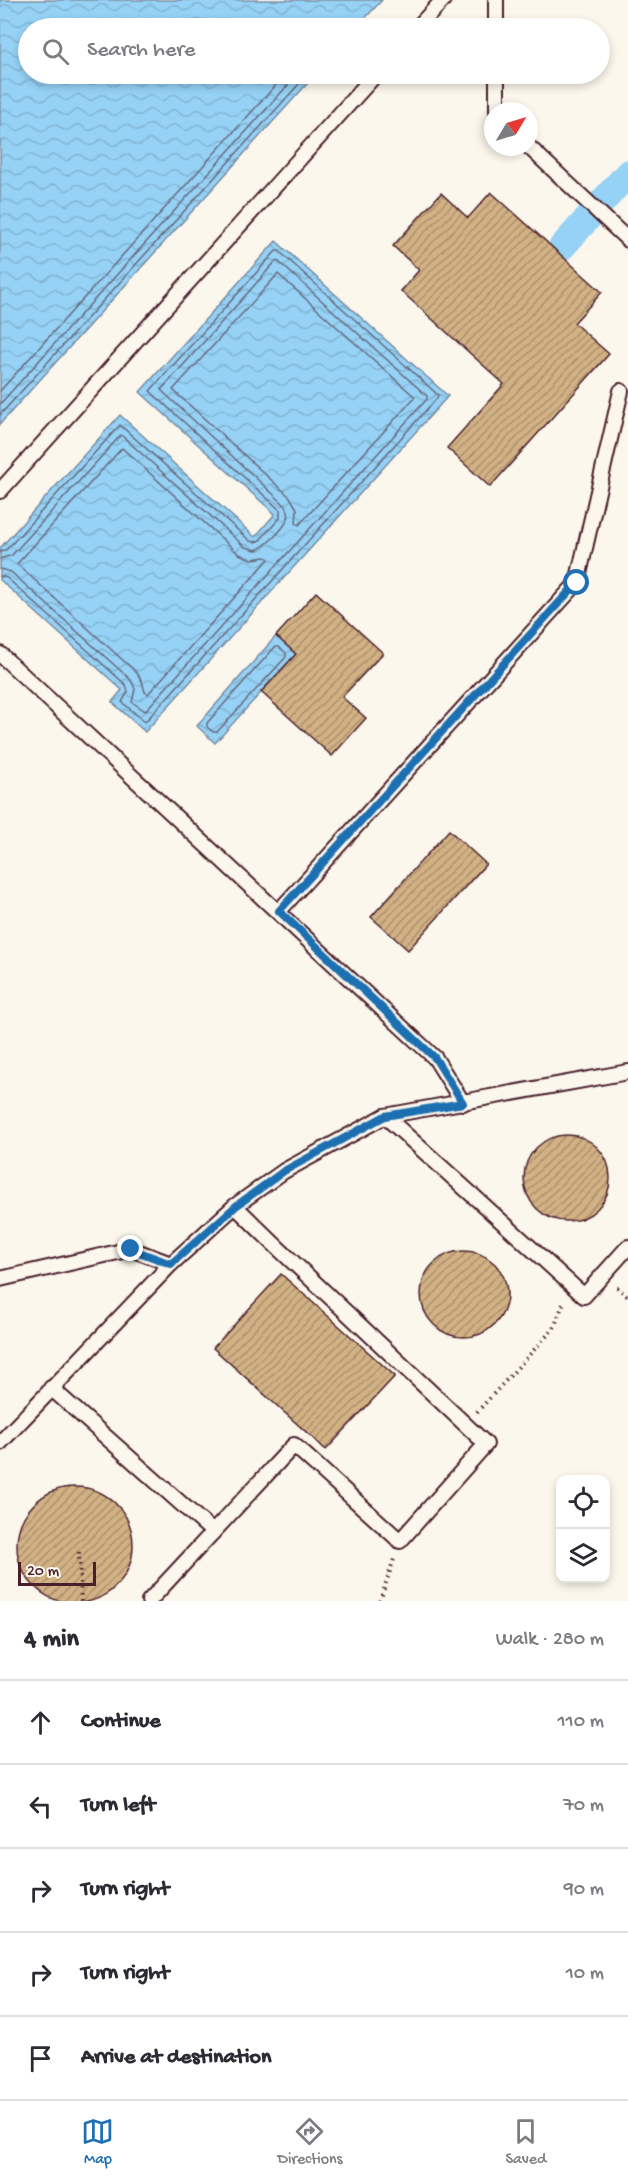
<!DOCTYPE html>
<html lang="en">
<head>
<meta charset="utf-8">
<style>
  body { margin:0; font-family:"Gochi Hand",sans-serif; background:#f7f7f7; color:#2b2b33 }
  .controls { position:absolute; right:18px; bottom:18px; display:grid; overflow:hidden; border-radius:12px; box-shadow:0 3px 9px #0003 }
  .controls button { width:54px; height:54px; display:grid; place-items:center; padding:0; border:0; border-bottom:2px solid #e1e1e2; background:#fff; color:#2b2b33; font:30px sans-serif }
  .compass { position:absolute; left:484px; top:102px; width:54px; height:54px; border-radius:50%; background:#fff; box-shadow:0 3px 9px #0003; rotate:52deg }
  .scale { position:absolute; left:18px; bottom:15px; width:78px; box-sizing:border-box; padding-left:6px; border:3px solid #4a1f2b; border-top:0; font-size:16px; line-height:21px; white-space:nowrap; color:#4a1f2b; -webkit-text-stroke:4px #fbf7ec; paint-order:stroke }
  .stop { position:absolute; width:18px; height:18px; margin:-14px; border:4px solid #1f6fb2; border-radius:50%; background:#fff }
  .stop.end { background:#1f6fb2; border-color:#fff; box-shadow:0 2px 6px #0008 }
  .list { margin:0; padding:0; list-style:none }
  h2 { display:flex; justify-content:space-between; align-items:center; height:78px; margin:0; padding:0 24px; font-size:26px }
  h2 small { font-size:20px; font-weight:400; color:#7c7c81 }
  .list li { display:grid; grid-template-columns:39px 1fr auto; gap:18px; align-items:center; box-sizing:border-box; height:84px; padding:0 24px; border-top:2px solid #e1e1e2 }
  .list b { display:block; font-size:22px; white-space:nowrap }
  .list em { font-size:20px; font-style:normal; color:#7c7c81 }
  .icon { flex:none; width:33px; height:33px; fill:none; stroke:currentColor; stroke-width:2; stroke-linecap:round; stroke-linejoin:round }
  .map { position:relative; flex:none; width:628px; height:1601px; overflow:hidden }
  .search { position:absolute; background:#fff; box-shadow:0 3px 9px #0003; left:18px; right:18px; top:18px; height:66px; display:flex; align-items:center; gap:15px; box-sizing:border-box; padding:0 21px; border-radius:33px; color:#7c7c81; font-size:22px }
  .sheet { height:498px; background:#fff }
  nav { display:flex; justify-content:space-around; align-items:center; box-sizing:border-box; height:84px; border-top:2px solid #e1e1e2; background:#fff; font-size:16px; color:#7c7c81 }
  nav a { display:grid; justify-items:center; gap:3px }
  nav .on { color:#1f6fb2 }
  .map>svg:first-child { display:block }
  .water { fill:url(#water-waves); stroke:#778aa4; stroke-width:1.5 }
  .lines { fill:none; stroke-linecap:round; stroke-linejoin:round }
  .shore { stroke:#68677c; stroke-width:1.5 }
  .canal { stroke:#95d2f5; stroke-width:27 }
  .building { fill:url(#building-hatch); stroke:#4a1f2b; stroke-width:1.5 }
  .lane-casing { stroke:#4a1f2b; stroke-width:18 }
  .path { stroke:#4a1f2b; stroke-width:4; stroke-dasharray:1.5 4.5; stroke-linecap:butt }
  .lane { stroke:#fbf7ec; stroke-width:14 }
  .route { stroke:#1f6fb2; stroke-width:8 }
</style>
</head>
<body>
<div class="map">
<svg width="628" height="1601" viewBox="0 0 628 1601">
  <defs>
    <pattern id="water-waves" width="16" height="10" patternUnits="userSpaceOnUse" patternTransform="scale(1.5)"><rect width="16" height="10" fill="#95d2f5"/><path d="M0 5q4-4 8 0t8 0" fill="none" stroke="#82b4d2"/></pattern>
    <pattern id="building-hatch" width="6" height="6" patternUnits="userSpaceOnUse" patternTransform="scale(1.5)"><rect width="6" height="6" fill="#d2b285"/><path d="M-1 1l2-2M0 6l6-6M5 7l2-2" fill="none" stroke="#ac906d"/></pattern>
  </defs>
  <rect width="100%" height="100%" fill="#fbf7ec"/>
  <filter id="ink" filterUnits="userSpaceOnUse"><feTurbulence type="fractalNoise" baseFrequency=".0167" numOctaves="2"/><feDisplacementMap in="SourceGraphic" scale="12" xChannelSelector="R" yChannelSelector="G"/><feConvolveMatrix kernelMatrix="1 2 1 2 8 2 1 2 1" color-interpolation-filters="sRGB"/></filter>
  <g filter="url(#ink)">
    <g class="water">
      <path d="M 0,0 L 382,0 L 356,28 L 28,28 L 28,74 L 316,74 L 0,424 Z"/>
      <path d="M 276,241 L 448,396 L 145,732 L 112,702 L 122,690 L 0,580 L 0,548 L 120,415 L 255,537 L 275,514 L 140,392 Z"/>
      <path d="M 276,636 L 296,654 L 215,743 L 197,726 Z"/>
    </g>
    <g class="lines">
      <g class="shore">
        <path d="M 278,274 L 415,397 L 299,525 L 296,523 L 297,509 L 290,497 L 173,390 Z"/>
        <path d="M 0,391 L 286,74"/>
        <path d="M 0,404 L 298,74"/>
        <path d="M 0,415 L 308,74"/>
        <path d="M 122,448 L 239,554 L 252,559 L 266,557 L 269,559 L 148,694 L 145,692 L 142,681 L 137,673 L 17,564 Z"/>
        <path d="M 0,552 L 7,549 L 120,425 L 250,541 L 255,542 L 260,540 L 280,518 L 280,510 L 150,391 L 276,251 L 279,251 L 438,395 L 437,398 L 145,722 L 122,702 L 128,692 L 126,685 L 7,578 L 0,576"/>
        <path d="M 0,559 L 12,555 L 121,435 L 245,547 L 256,550 C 265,547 284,529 287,520 C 290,515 288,510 286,506 L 161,390 L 276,261 L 279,262 L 427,396 L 427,399 L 145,711 L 132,702 L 135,689 L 131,680 L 11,572 L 0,569"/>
        <path d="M 275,647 L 279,647 L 286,653 L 286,657 L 217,732 L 213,732 L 207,727 L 207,723 Z"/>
      </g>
      <path class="canal" d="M 562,247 L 628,173"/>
    </g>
    <g class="building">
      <path d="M 491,192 L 602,292 L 574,323 L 609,354 L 490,487 L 447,448 L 504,384 L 401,291 L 419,270 L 393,246 L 441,193 L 468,218 Z"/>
      <path d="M 316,592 L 383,653 L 342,697 L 366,718 L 332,756 L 261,692 L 296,654 L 276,636 Z"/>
      <path d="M 449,830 L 486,864 L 408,950 L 371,917 Z"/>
      <circle cx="567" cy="1178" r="43"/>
      <circle cx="464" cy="1294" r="43"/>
      <path d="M 281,1274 L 395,1376 L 326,1450 L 213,1348 Z"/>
      <circle cx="75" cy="1545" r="58"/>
    </g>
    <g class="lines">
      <g class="lane-casing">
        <g id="lane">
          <path d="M 417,28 L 443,0"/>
          <path d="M 496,28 L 496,0"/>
          <path d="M 497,74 L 497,111"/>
          <path d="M 529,147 L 628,240"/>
          <path d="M 0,491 L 376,74"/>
          <path d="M 0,654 L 435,1058 L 463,1103"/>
          <path d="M 279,911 L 577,583 L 621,391"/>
          <path d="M 385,1116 L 584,1296 L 628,1247"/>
          <path d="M 0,1279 L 131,1249 L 171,1264"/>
          <path d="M 51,1388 L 213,1532"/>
          <path d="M 0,1443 L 171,1264 L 235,1206 L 284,1171 L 385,1116 L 628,1072"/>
          <path d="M 149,1601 L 294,1445 L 400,1541 L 486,1444 L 277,1247 L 235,1206"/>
        </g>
      </g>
      <g class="path">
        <path d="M 617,1287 L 628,1297"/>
        <path d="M 477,1412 L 554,1328 L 563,1304"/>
        <path d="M 79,1552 L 81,1601"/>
        <path d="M 380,1601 L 394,1559"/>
      </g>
      <use href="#lane" class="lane"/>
    </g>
  </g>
  <g class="lines" filter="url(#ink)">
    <path class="route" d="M 131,1249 L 171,1264 L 236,1206 L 284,1171 L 385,1116 L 463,1103 L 435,1058 L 279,911 L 577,583"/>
  </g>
</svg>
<div class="controls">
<button><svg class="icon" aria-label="locate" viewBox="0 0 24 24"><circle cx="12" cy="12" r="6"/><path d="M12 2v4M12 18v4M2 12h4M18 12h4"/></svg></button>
<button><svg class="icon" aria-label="layers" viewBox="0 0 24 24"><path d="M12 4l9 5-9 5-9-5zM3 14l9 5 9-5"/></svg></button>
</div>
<svg class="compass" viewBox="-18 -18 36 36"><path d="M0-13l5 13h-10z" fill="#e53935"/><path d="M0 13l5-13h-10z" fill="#7c7c81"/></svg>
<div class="scale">20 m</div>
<div class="stop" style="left:577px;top:583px"></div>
<div class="stop end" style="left:131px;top:1249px"></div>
<div class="search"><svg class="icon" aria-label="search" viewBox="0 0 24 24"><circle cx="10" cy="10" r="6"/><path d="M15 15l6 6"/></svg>Search here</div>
</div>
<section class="sheet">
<h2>4 min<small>Walk · 280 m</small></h2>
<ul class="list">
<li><svg class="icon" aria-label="ahead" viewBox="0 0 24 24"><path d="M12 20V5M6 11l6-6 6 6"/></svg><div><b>Continue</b></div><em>110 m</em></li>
<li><svg class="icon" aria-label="left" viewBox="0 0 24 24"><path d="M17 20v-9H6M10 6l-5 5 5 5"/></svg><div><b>Turn left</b></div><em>70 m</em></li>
<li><svg class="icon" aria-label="right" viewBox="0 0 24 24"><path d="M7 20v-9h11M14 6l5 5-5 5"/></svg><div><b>Turn right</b></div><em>90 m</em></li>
<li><svg class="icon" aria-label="right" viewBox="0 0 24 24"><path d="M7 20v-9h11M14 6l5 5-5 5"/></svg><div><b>Turn right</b></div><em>10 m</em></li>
<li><svg class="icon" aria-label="arrive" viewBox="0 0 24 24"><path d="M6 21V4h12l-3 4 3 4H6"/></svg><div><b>Arrive at destination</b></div></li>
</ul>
</section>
<nav>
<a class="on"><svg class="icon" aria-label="map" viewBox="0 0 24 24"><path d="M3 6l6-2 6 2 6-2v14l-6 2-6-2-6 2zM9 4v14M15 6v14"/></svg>Map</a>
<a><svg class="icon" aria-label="directions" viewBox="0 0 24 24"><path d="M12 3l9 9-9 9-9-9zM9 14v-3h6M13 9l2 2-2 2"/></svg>Directions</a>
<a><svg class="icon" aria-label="saved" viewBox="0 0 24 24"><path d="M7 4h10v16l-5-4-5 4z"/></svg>Saved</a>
</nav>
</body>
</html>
